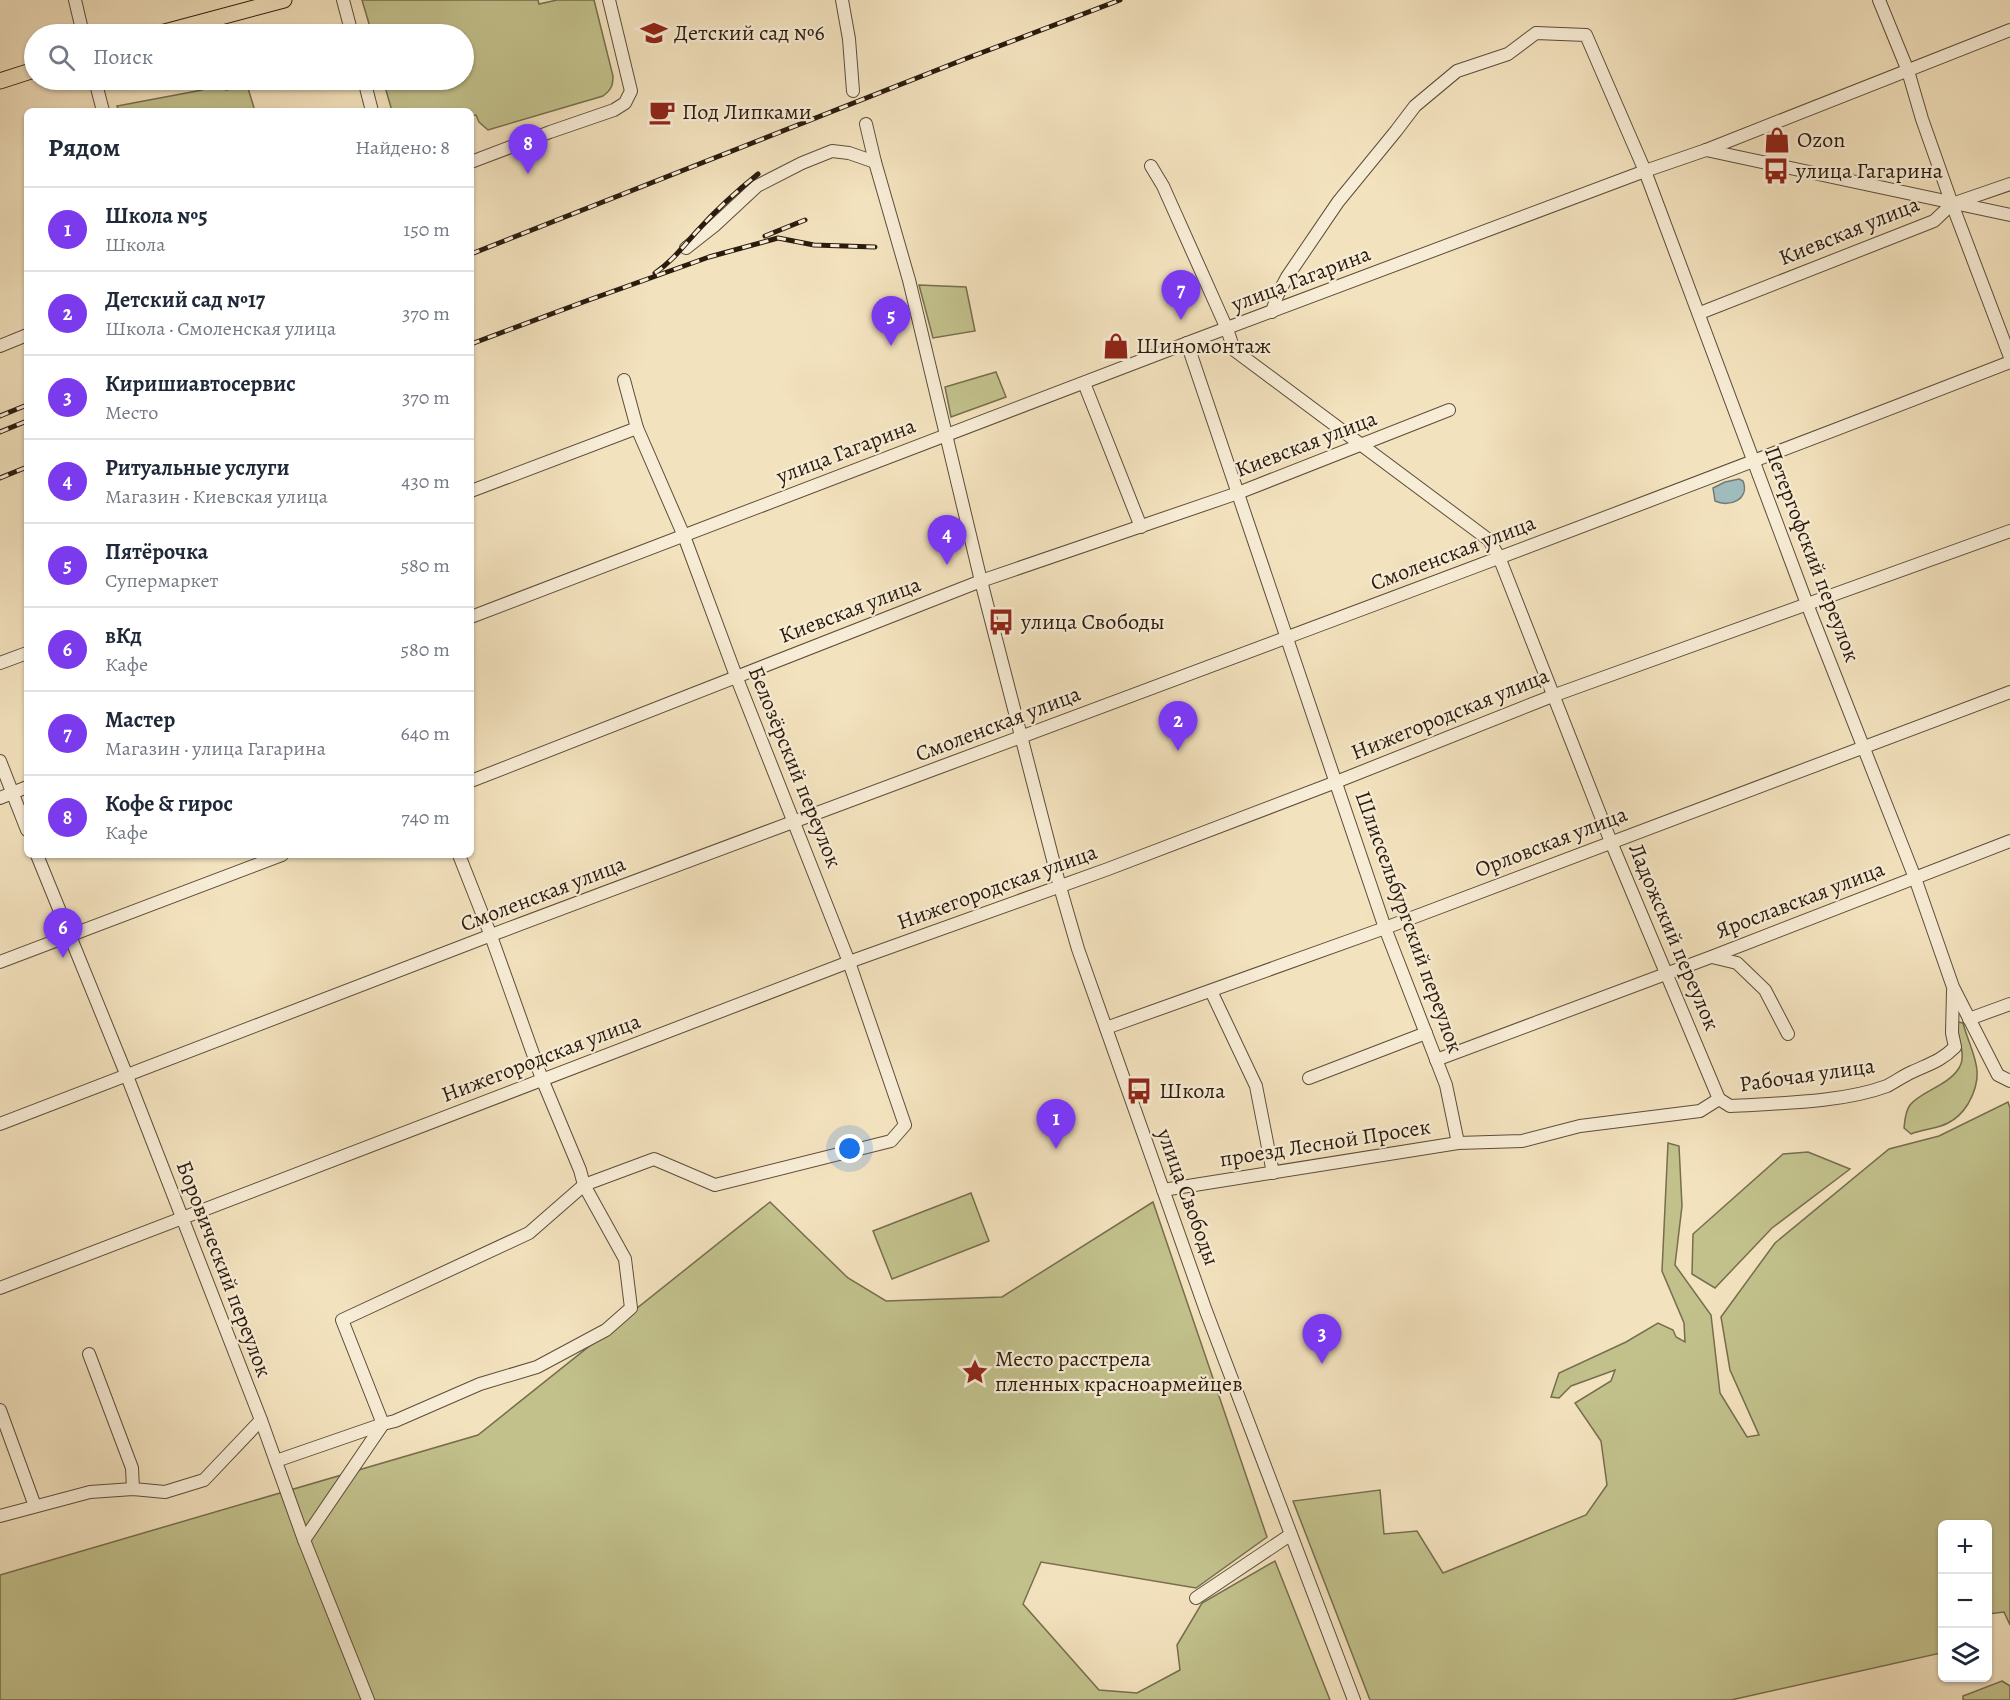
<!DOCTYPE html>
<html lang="ru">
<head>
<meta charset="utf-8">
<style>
  body { margin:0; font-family:Alegreya,serif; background:#f6f6f7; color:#1f2937 }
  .controls { position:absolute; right:18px; bottom:18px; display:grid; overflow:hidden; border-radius:9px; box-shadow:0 2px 4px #0004 }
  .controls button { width:54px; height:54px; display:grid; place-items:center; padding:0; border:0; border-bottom:2px solid #e0e1e3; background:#fff; color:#1f2937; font:30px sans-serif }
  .you { position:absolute; left:850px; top:1149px; width:21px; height:21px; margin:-15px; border:4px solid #fff; border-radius:50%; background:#1a73e8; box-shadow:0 0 0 9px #1a73e833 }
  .badge { display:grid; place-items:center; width:39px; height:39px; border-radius:50%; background:#7c3aed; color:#fff; font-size:20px; font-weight:700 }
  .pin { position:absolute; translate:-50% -50px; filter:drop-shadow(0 2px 3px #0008) }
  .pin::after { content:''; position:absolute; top:32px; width:21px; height:18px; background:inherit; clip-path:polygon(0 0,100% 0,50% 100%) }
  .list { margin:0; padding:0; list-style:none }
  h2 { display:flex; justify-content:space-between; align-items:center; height:78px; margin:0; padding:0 24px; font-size:26px }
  h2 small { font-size:20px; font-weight:400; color:#747a83 }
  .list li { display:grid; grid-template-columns:39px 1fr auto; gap:18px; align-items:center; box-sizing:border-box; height:84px; padding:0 24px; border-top:2px solid #e0e1e3 }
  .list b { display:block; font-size:22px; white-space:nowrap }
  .list p { margin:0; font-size:20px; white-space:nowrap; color:#747a83 }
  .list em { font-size:20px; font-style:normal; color:#747a83 }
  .icon { flex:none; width:33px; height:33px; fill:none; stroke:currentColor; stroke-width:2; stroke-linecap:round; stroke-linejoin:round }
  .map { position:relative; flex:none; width:2010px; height:1700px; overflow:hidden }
  .search { position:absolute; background:#fff; box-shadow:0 2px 4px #0004; left:24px; top:24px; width:450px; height:66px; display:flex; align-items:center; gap:15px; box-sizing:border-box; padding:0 21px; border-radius:33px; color:#747a83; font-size:22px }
  .panel { position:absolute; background:#fff; box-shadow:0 2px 4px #0004; left:24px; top:108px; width:450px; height:750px; border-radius:9px }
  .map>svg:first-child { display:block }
  .green { fill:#c2c18c; stroke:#766e4d; stroke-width:1.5 }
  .water { fill:#a0bbbc; stroke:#717b76; stroke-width:1.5 }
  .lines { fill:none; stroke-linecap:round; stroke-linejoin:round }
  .minor-casing { stroke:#5c4d3a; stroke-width:14 }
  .major-casing { stroke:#2a1b0e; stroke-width:17 }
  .minor { stroke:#f7ecd5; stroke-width:12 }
  .major { stroke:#f3e2be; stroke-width:15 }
  .rail-casing { stroke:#2a1b0e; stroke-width:5 }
  .rail { stroke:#f7ecd5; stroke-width:3; stroke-dasharray:9; stroke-linecap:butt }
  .labels { text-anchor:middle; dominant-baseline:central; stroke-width:4.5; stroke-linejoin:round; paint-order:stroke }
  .poi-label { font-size:22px; fill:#2a1b0e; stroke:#f7ecd5; text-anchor:start }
  .street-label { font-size:22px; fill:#2a1b0e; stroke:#f7ecd5 }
</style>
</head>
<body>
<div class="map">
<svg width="2010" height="1700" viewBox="0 0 2010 1700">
  <rect width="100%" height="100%" fill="#f3e2be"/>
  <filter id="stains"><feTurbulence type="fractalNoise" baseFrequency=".00333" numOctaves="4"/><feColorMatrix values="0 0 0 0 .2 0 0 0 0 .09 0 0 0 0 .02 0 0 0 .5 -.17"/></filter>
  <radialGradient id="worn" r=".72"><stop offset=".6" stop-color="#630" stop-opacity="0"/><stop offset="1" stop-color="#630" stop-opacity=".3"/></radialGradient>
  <g class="green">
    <path d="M 362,0 L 538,0 L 539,4 L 557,0 L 594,0 L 613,76 C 613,86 611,90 603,96 L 488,130 L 479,122 L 476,115 L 471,116 L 471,111 L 392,111 L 383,80 L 464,80 L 464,34 L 372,34 Z"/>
    <path d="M 204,80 L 223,80 L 226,90 L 247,85 L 255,111 L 119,111 L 117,106 L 202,90 Z"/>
    <path d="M 919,285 L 966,287 L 975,331 L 933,338 Z"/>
    <path d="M 996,372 L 1006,397 L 951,417 L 945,387 Z"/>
    <path d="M 1958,1022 L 1963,1023 C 1972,1056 1987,1071 1968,1104 C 1963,1112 1956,1119 1948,1123 C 1937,1129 1923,1129 1911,1134 L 1904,1128 C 1905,1120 1905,1112 1910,1105 C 1921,1091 1948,1086 1959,1068 C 1968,1053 1955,1037 1958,1022 Z"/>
    <path d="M 2008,1102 L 2010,1108 L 2010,1625 L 2004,1612 L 1988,1614 L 1988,1524 L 1942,1524 L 1941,1653 L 1731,1700 L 1370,1700 L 1293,1501 L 1380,1490 L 1384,1534 L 1417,1531 L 1443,1573 L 1586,1515 L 1607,1485 L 1601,1441 L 1575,1403 L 1611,1381 L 1615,1370 L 1571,1386 L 1559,1398 L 1551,1397 L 1559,1373 L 1626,1342 L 1658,1323 L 1673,1330 L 1676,1337 L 1685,1342 L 1684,1323 L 1662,1271 L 1668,1143 L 1679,1146 L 1682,1206 L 1675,1265 L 1711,1315 L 1720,1393 L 1747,1437 L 1759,1435 L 1730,1370 L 1721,1317 L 1775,1243 L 1889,1149 L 1939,1136 Z"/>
    <path d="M 1808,1152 L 1850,1169 L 1772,1228 L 1715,1288 L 1692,1274 L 1693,1234 L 1783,1154 Z"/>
    <path d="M 971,1193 L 989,1241 L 892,1279 L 873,1231 Z"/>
    <path d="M 770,1202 L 848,1278 L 886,1301 L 1002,1297 L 1153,1202 L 1267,1537 L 1196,1588 L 1041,1562 L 1023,1604 L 1099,1690 L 1137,1693 L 1180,1670 L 1177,1645 L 1202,1603 L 1275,1561 L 1330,1700 L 0,1700 L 0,1575 L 478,1435 Z"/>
    <path d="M 2002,1681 L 2010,1686 L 2010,1700 L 1963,1700 L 1963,1696 Z"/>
  </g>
  <path class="water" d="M 1739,479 L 1743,481 C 1750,499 1730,508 1715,501 L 1713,488 L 1725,482 Z"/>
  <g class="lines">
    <g class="minor-casing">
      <g id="minor">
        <path d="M 75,0 L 83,34"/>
        <path d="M 343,0 L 352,34"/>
        <path d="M 842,0 L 849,39 L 853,91"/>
        <path d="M 1879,0 L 1908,71 L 1922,119 L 1952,204 L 2010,357"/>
        <path d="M 95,80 L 103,111"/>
        <path d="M 364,80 L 372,111"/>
        <path d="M 866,124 L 875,162 L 909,280 L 981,581 L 1060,887 L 1078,949 L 1206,1311 L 1354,1700"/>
        <path d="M 1706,150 L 2010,215"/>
        <path d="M 471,162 L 550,132 L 614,110 L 625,103 L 631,91 L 609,0"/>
        <path d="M 1151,166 L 1163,186 L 1227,329 L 1234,350 L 1489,540 L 1499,557 L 1611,842 L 1719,1099"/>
        <path d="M 686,248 L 714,226 L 757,186 L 802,163 L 832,151 L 849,153 L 875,162"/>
        <path d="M 1272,312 L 1277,296 L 1287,277 L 1338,202 L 1396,131 L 1415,106 L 1457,71 L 1508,54 L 1536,33 L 1586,35 L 1645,171 L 1807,604 L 1915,878 L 1953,987 L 1998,1075 L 2010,1081"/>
        <path d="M 1700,313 L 1934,221 L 1952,204 L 2010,184"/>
        <path d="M 1187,343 L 1385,928 L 1446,1085 L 1458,1143"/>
        <path d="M 0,346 L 27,335"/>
        <path d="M 1084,383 L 1141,527"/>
        <path d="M 471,491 L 637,428"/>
        <path d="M 471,617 L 1187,343 L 1645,171 L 1706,150 L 2010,30"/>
        <path d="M 0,663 L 27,653"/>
        <path d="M 0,761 L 27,830"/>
        <path d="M 471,781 L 981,581 L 1238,493 L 1449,410"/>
        <path d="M 0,798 L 27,787"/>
        <path d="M 37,855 L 127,1076 L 261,1420 L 304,1540 L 368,1700"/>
        <path d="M 1712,957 L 1737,963 L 1765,990 L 1788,1034"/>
        <path d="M 0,962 L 282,855"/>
        <path d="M 1211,991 L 1256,1086 L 1273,1173"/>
        <path d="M 1969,1019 L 2010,1004"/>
        <path d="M 1106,1028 L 1385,928 L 2010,692"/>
        <path d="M 1436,1060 L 1711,957 L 2010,841"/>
        <path d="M 1309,1078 L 1426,1033"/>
        <path d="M 0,1124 C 165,1062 329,997 494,934 C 999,744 1507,558 2010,362"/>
        <path d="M 1163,1190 L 1458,1143 L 1522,1141 L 1580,1126 L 1700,1111 L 1719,1099 L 1730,1106 C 1779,1103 1841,1103 1887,1086 C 1895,1082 1903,1076 1912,1072 C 1929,1064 1941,1061 1955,1047 L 1952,1033 L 1953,991"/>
        <path d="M 0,1288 L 849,962 L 1108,869 L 1336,782 L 1555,695 L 2010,531"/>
        <path d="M 89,1354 L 132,1468 L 133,1489"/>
        <path d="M 0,1410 L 35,1506"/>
        <path d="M 276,1461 L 383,1424 L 342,1320 L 529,1233 L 584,1185 L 654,1159 L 715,1185 L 891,1141 L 905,1125 L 849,962 L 736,676 L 684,536 L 637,428 L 624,380"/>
        <path d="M 0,1516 L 90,1492 L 133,1489 L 165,1492 L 204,1480 L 261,1420"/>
        <path d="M 304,1540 L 383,1424 L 395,1421 L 480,1384 L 537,1367 L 606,1330 L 631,1308 L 625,1259 L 584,1185 L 580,1170 L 542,1079 L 491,936 L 459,855"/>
        <path d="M 1196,1598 L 1290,1535"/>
      </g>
    </g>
    <g class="major-casing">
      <g id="major">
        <path d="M 157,34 L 284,0"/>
        <path d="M 0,81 L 34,70"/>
      </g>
    </g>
    <use href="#minor" class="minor"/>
    <use href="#major" class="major"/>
    <g class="rail-casing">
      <g id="rail">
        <path d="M 765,236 L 805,220"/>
        <path d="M 471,254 L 965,59 L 1120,0"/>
        <path d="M 655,273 C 673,261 684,245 699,229 C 717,209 737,191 758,174"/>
        <path d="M 471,344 L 586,301 L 709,257 L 778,238 L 814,245 L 875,247"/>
        <path d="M 0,416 L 27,405"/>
        <path d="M 0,432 L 27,421"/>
        <path d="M 0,478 L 27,467"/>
      </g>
    </g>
    <use href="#rail" class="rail"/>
  </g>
  <defs>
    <g id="school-bare" transform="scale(2.07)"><path d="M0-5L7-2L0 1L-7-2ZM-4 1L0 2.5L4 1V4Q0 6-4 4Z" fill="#8f2418" stroke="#f7ecd5" stroke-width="2.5" paint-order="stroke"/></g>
    <g id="cafe-bare" transform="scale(2.07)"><path d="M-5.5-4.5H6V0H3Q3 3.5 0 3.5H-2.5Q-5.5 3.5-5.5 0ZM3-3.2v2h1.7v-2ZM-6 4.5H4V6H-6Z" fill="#8f2418" stroke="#f7ecd5" stroke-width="2.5" paint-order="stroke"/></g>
    <g id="shop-bare" transform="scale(2.07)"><path d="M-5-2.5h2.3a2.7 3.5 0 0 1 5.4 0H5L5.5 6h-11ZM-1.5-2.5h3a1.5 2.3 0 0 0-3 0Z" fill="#8f2418" stroke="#f7ecd5" stroke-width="2.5" paint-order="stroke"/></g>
    <g id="bus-bare" transform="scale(2.07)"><path d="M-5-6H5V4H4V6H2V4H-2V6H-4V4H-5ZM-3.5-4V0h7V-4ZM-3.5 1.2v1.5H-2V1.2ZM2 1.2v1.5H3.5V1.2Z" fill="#8f2418" stroke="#f7ecd5" stroke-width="2.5" paint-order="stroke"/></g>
    <g id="sight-bare" transform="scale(2.07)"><path d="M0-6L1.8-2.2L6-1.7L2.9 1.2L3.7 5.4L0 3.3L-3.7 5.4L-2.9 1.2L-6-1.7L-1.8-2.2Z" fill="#8f2418" stroke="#f7ecd5" stroke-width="2.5" paint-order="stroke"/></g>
  </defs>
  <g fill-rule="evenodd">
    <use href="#school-bare" x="654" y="33"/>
    <use href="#cafe-bare" x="662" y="112"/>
    <use href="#shop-bare" x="1777" y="140"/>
    <use href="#bus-bare" x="1776" y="171"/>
    <use href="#shop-bare" x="1116" y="346"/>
    <use href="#bus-bare" x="1001" y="622"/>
    <use href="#bus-bare" x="1139" y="1091"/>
    <use href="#sight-bare" x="975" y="1372"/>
  </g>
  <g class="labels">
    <g class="poi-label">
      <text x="674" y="33">Детский сад №6</text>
      <text x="682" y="112">Под Липками</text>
      <text x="1797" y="140">Ozon</text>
      <text x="1796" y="171">улица Гагарина</text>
      <text x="1136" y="346">Шиномонтаж</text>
      <text x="1021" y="622">улица Свободы</text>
      <text x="1159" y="1091">Школа</text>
      <text x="995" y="1359">Место расстрела<tspan x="995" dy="25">пленных красноармейцев</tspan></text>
    </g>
    <g class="street-label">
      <text transform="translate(1849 231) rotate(-22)">Киевская улица</text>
      <text transform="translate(1301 279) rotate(-21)">улица Гагарина</text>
      <text transform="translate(1306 444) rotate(-21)">Киевская улица</text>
      <text transform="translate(846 451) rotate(-21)">улица Гагарина</text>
      <text transform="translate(1453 553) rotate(-21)">Смоленская улица</text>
      <text transform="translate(1812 554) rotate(69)">Петергофский переулок</text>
      <text transform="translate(850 610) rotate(-21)">Киевская улица</text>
      <text transform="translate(1450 714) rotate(-22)">Нижегородская улица</text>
      <text transform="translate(998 724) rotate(-21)">Смоленская улица</text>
      <text transform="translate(795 767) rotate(68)">Белозёрский переулок</text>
      <text transform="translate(1551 842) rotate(-21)">Орловская улица</text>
      <text transform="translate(997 887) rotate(-20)">Нижегородская улица</text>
      <text transform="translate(543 894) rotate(-21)">Смоленская улица</text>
      <text transform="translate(1800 900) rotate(-21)">Ярославская улица</text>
      <text transform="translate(1409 922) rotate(70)">Шлиссельбургский переулок</text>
      <text transform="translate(1674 937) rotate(67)">Ладожский переулок</text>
      <text transform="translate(541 1058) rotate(-21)">Нижегородская улица</text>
      <text transform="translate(1807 1075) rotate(-8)">Рабочая улица</text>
      <text transform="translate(1325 1143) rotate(-9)">проезд Лесной Просек</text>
      <text transform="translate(1188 1197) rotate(70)">улица Свободы</text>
      <text transform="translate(224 1269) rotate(69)">Боровический переулок</text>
    </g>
  </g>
  <rect width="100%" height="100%" filter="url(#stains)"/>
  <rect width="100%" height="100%" fill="url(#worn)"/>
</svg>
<div class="controls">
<button>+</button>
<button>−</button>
<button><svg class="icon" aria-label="layers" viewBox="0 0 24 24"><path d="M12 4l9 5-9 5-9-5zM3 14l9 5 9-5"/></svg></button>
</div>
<div class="you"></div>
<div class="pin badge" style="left:1056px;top:1149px">1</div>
<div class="pin badge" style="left:1178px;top:751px">2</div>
<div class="pin badge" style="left:1322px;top:1364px">3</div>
<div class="pin badge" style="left:947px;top:565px">4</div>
<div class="pin badge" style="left:891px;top:346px">5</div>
<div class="pin badge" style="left:63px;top:958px">6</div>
<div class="pin badge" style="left:1181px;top:320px">7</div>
<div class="pin badge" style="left:528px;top:174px">8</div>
<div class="search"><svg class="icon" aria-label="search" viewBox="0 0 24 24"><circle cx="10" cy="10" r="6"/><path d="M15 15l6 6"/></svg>Поиск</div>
<section class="panel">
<h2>Рядом<small>Найдено: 8</small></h2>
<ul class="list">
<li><span class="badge">1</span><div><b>Школа №5</b><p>Школа</p></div><em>150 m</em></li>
<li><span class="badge">2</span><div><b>Детский сад №17</b><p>Школа · Смоленская улица</p></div><em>370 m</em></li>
<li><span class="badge">3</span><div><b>Киришиавтосервис</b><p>Место</p></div><em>370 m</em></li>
<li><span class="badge">4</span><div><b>Ритуальные услуги</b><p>Магазин · Киевская улица</p></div><em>430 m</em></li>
<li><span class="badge">5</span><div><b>Пятёрочка</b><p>Супермаркет</p></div><em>580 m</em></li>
<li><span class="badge">6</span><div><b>вКд</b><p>Кафе</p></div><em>580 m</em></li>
<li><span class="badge">7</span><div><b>Мастер</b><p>Магазин · улица Гагарина</p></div><em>640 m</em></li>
<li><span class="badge">8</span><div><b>Кофе &amp; гирос</b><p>Кафе</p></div><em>740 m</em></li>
</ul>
</section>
</div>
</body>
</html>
